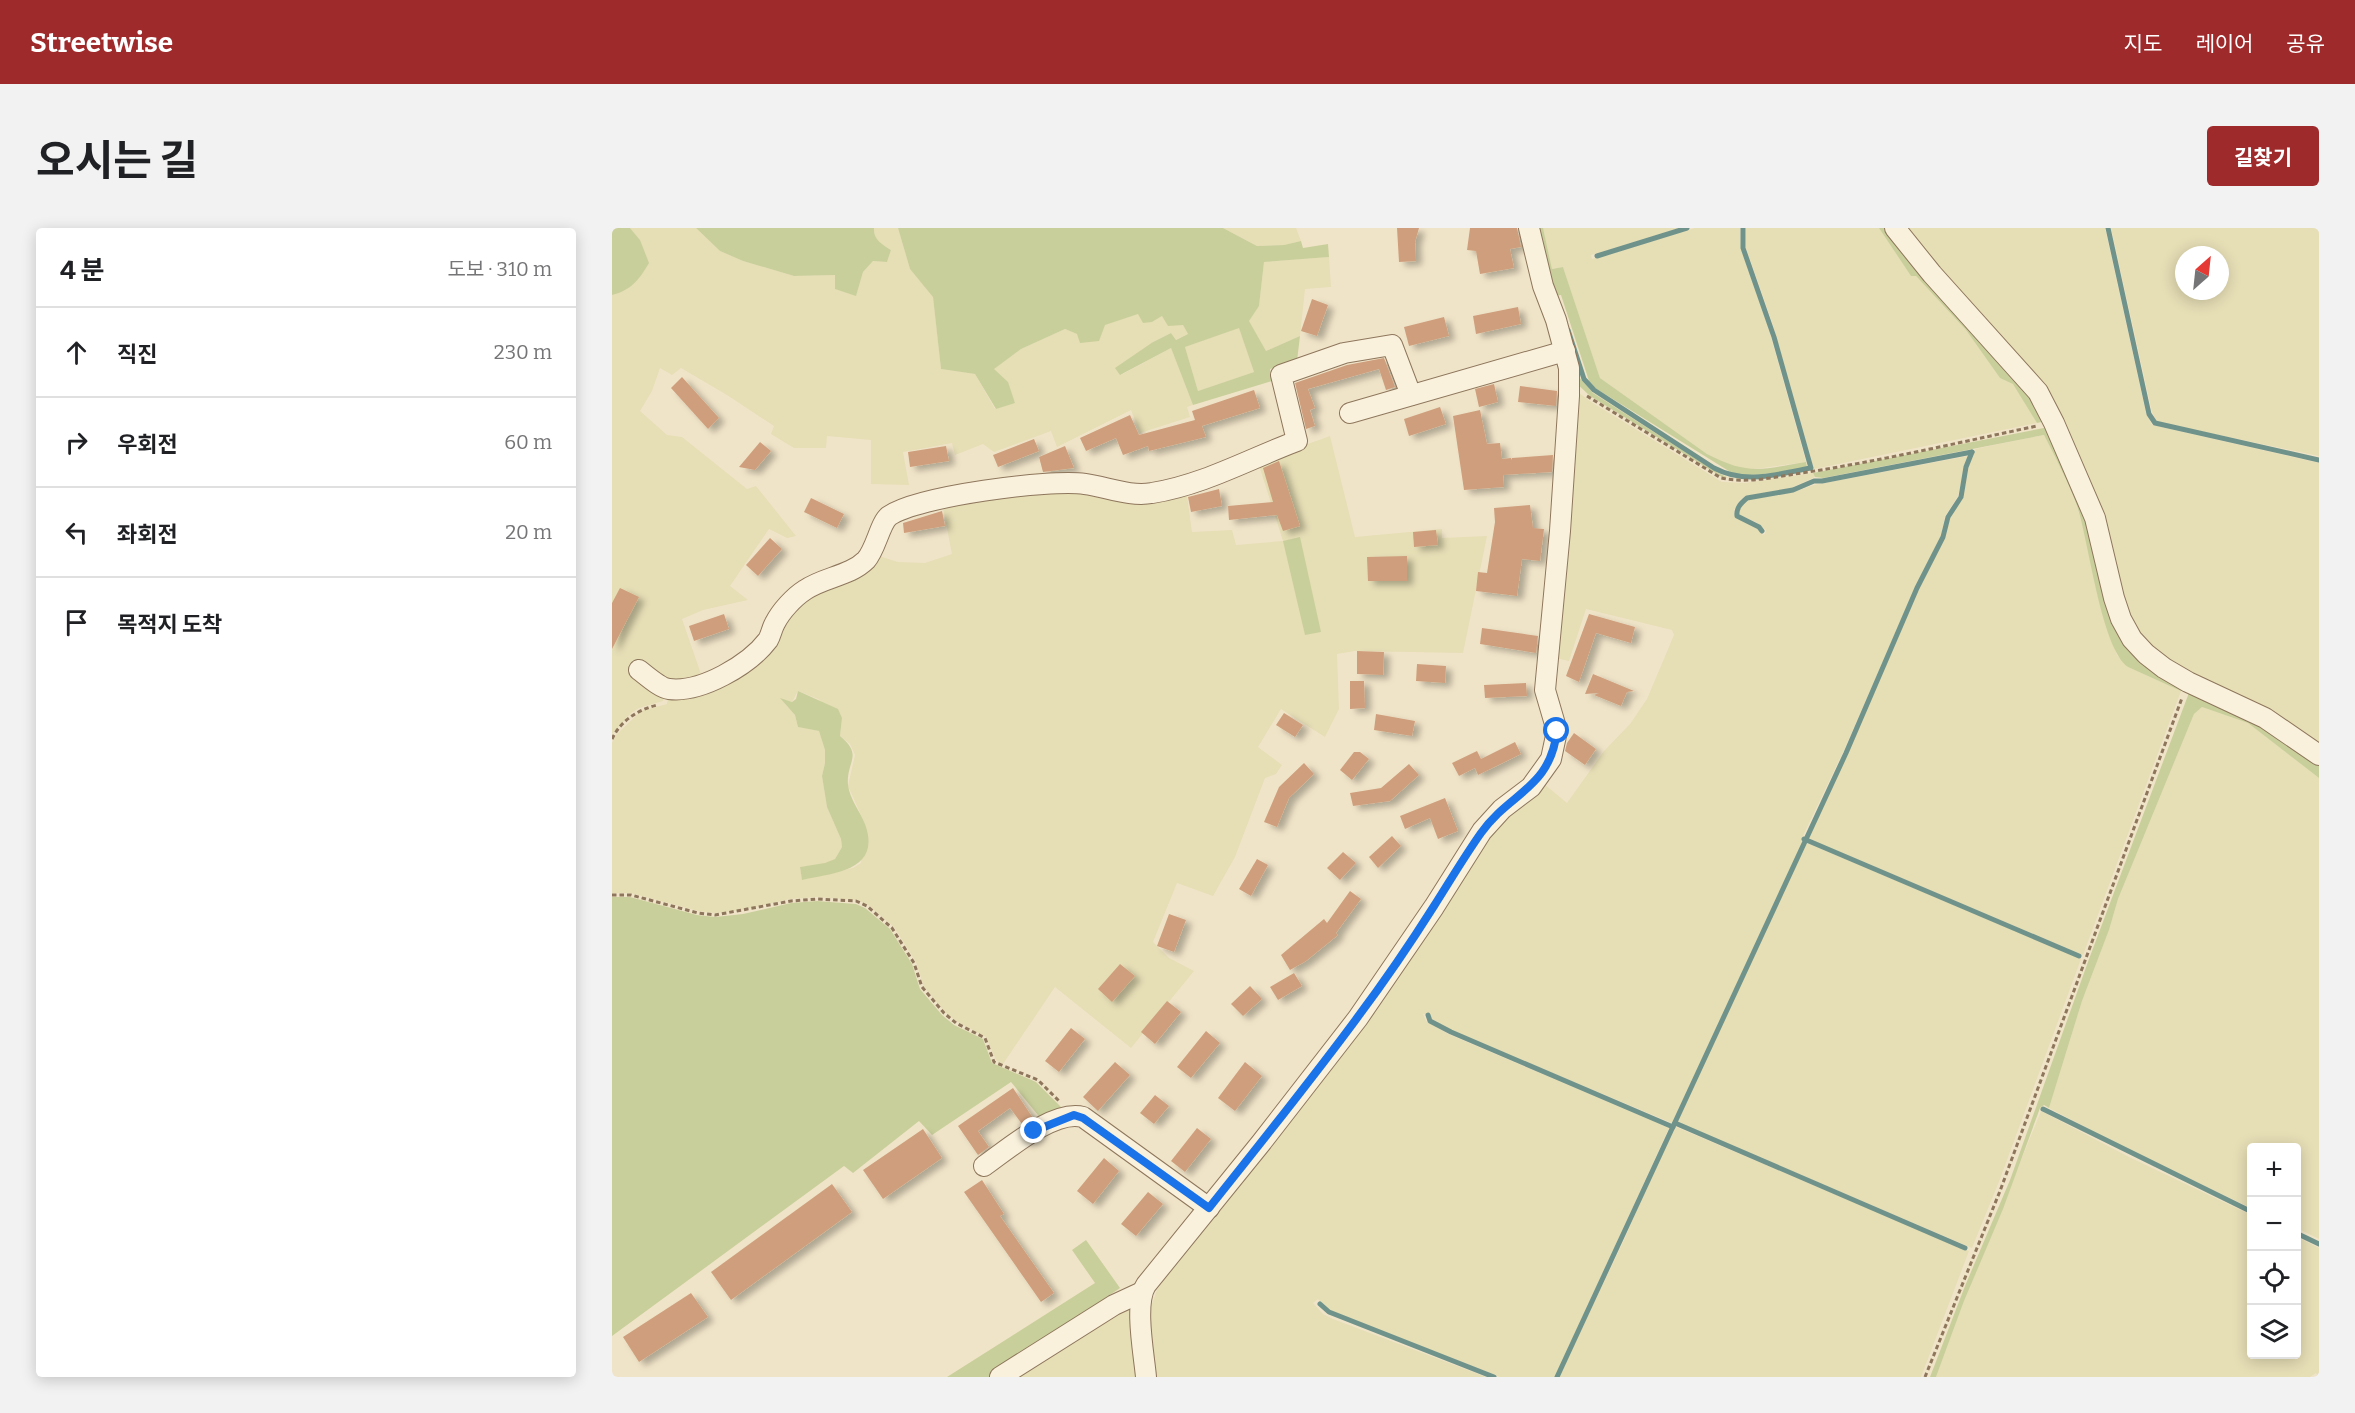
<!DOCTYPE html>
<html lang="ko">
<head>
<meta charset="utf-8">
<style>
  body { margin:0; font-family:Bitter,"Noto Sans KR",serif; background:#f2f2f2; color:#202124 }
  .controls { position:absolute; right:18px; bottom:18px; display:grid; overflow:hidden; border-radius:6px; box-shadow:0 3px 15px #0003 }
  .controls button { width:54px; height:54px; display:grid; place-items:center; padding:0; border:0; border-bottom:2px solid #e0e0e0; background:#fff; color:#202124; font:30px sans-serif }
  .compass { position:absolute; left:1563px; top:18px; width:54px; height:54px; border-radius:50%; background:#fff; box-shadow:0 3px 15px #0003; rotate:27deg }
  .stop { position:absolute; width:18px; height:18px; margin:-14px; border:4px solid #1a73e8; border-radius:50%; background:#fff }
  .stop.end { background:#1a73e8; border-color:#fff; box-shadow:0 2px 6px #0008 }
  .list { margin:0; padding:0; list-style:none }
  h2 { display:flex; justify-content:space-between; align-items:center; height:78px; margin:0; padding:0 24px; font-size:26px }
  h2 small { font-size:20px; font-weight:400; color:#757577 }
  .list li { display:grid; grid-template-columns:39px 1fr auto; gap:18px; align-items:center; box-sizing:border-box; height:90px; padding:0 24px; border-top:2px solid #e0e0e0 }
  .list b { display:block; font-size:22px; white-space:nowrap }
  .list em { font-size:20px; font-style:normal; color:#757577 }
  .icon { flex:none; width:33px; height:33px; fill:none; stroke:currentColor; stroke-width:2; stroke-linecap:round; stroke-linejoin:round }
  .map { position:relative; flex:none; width:1707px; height:1149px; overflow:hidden; border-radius:6px }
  header { display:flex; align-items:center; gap:36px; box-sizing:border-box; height:84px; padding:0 30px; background:#9e2a2b; color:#fff }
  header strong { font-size:28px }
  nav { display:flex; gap:33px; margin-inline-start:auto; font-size:21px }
  .intro { display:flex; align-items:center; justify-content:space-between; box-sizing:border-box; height:144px; padding:0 36px }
  h1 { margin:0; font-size:42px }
  .button { padding:15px 27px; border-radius:6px; background:#9e2a2b; color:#fff; font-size:21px; font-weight:700 }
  main { display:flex; gap:36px; padding:0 36px }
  aside { flex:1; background:#fff; border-radius:6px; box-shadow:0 3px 15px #0003 }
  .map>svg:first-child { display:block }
  .farmland { fill:#e6deb5; fill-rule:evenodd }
  .green { fill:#c9cf9b; fill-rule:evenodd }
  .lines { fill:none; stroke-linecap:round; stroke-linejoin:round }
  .stream { stroke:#6f938a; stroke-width:5 }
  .building { fill:#cf9f7d; filter:url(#shadow) }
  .minor-casing { stroke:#8d765c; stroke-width:22 }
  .path { stroke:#8d765c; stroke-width:3; stroke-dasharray:4.5 3; stroke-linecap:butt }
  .minor { stroke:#faf1dc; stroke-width:20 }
  .route { stroke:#1a73e8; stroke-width:8 }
</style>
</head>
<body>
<header>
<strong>Streetwise</strong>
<nav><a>지도</a><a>레이어</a><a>공유</a></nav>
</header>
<div class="intro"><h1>오시는 길</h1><a class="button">길찾기</a></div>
<main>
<aside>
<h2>4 분<small>도보 · 310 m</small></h2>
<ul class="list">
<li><svg class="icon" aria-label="ahead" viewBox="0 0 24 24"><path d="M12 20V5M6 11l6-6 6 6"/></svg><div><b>직진</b></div><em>230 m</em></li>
<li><svg class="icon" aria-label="right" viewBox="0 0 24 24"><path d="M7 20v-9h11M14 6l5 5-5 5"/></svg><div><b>우회전</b></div><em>60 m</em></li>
<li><svg class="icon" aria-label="left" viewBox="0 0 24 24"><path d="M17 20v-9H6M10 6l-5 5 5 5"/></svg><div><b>좌회전</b></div><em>20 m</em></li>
<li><svg class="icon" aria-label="arrive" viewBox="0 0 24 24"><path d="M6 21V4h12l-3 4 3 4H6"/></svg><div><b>목적지 도착</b></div></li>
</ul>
</aside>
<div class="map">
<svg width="1707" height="1149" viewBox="0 0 1707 1149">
  <defs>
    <filter id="shadow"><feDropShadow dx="6" dy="4" stdDeviation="3" flood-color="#0004"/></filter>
  </defs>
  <rect width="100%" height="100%" fill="#f0e4c8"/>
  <g class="farmland">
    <path d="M 18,0 L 84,0 L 108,23 L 131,33 L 182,48 L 223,47 L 244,67 L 251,44 L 261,33 L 275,34 L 279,22 L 264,12 L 261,6 L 262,0 L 286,0 L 298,41 L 321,68 L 329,141 L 363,146 L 383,181 L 403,174 L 381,141 L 409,121 L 453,101 L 465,106 L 526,85 L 540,94 L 550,88 L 571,97 L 576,106 L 564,112 L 559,105 L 541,114 L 509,147 L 559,120 L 581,177 L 575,179 L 578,189 L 528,205 L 519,182 L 445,219 L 439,203 L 382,224 L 371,216 L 343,227 L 340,215 L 291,224 L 297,257 L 259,256 L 259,212 L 215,208 L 214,220 L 182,220 L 159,206 L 162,198 L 115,167 L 69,140 L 60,147 L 48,140 L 40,163 L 28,183 L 55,207 L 70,209 L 135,261 L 144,258 L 184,308 L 175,310 L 157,301 L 118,358 L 136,372 L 91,382 L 70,391 L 89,446 L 69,451 L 53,463 L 51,473 L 27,480 L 19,485 L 0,506 L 0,67 L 3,66 L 28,12 Z"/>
    <path d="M 611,0 L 684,0 L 689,13 L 672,17 L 645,18 Z"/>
    <path d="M 931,0 L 1067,0 L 979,27 L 980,31 L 1083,0 L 1128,0 L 1129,21 L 1155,95 L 1194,234 L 1136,242 L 1114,236 L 1095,226 L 988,150 L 951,39 L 940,41 Z"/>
    <path d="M 1134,0 L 1267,0 L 1299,48 L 1304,48 L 1354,102 L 1388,150 L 1401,155 L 1425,195 L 1202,241 L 1160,94 L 1134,20 Z"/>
    <path d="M 1294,0 L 1493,0 L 1534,185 L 1540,197 L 1707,235 L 1707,521 L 1560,435 L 1535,416 L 1526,407 L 1516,386 L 1435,167 L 1422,144 L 1409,130 L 1391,116 L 1309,21 Z"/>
    <path d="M 1499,0 L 1707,0 L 1707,228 L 1545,194 L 1540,184 ZM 1572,27 L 1608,27 L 1608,63 L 1572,63 Z"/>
    <path d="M 717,29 L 719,59 L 693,61 L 688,108 L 654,123 L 636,93 L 647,78 L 652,34 Z"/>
    <path d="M 627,99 L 642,144 L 586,163 L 573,119 Z"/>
    <path d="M 962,161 L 979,174 L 1110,254 L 1133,255 L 1201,245 L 1203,249 L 1179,260 L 1133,268 L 1128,272 L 1122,282 L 1123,289 L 1147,300 L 1150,307 L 1153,306 L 1154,302 L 1144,294 L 1127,287 L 1128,281 L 1134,272 L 1182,264 L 1202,257 L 1356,228 L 1346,268 L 1333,288 L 1329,308 L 1303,360 L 1232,522 L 1190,610 L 1189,618 L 1060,895 L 838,802 L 820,791 L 817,786 L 811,786 L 814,793 L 836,806 L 1057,900 L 943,1149 L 888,1149 L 719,1083 L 706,1071 L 701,1075 L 711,1086 L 721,1091 L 874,1149 L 538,1149 L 535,1090 L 545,1062 L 554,1049 L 602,988 L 774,759 L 877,604 L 931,555 L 955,575 L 992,523 L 1018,496 L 1035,471 L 1062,407 L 1060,402 L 974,381 L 957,433 L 939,429 Z"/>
    <path d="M 1432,207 L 1450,242 L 1465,279 L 1475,313 L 1489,380 L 1505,427 L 1516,439 L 1569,463 L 1471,727 L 1194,610 L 1236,523 L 1307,361 L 1334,308 L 1338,289 L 1351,270 L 1357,238 L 1363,221 Z"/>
    <path d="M 718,208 L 743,309 L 830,301 L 830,310 L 875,308 L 851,425 L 743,423 L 725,426 L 727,481 L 713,509 L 669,481 L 646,519 L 670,537 L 664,546 L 653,550 L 623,629 L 601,668 L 565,655 L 541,714 L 557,730 L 582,743 L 519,820 L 443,759 L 391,836 L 384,832 L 374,809 L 344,793 L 333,784 L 312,759 L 304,734 L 282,699 L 256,677 L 245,672 L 205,669 L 178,671 L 130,682 L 103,685 L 86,683 L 19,665 L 0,665 L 0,515 L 4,507 L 29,483 L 55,476 L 57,464 L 101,455 L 174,383 L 267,317 L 270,329 L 286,334 L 313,335 L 340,326 L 330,275 L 385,264 L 574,261 L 580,304 L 620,302 L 624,317 L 671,313 L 646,234 ZM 186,463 L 206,471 L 230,490 L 228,508 L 238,516 L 243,527 L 236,558 L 253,596 L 249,635 L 241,640 L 190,651 L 188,639 L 213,636 L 223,631 L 230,619 L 229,611 L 215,579 L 210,548 L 213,535 L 213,522 L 207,503 L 186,499 L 183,487 L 169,471 L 180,474 Z"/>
    <path d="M 1590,479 L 1636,495 L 1707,550 L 1707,1011 L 1685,1000 L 1684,920 L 1640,920 L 1639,980 L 1519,923 L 1437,880 L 1470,773 L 1497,702 L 1506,671 L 1582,486 Z"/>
    <path d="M 1195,615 L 1469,731 L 1388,951 L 1360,1020 L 1065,894 L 1107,801 Z"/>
    <path d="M 1429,883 L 1517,929 L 1639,987 L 1640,1126 L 1684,1126 L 1685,1009 L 1707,1020 L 1707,1149 L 1704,1145 L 1698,1149 L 1324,1149 L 1352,1073 Z"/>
    <path d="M 1064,899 L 1357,1023 L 1309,1149 L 947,1149 L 1012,1012 L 1054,915 Z"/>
    <path d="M 515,1079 L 522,1083 L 531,1149 L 398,1149 Z"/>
  </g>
  <g class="green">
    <path d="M 0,0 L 18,0 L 28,12 L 37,35 C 27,52 19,62 0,67 Z"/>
    <path d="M 84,0 L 262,0 C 261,12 270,16 279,22 L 275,34 L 261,33 L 251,44 L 244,68 L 223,61 L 223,47 L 182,48 L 131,33 L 108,23 Z"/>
    <path d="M 286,0 L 611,0 L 645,18 L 672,17 L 689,13 L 691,20 L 716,16 L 717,29 L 652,34 L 647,78 L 637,93 L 654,123 L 688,108 L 685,133 L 658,141 L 660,153 L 581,177 L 559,120 L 508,147 L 503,140 L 541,114 L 559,105 L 564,112 L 576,106 L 571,97 L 556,98 L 550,88 L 540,94 L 531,95 L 526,86 L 493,97 L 487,113 L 468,115 L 465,106 L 453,101 L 409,121 L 382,141 L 396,154 L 403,175 L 384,181 L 363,146 L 329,141 L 321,69 L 298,41 ZM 627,100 L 642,144 L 586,163 L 573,119 Z"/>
    <path d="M 921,0 L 931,0 L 940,41 L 951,39 L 988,150 L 1095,226 C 1137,248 1150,241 1194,234 L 1195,239 C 1171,243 1145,250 1120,245 L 983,160 L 977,153 L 949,67 L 943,68 L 967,149 L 981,165 L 1106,245 L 1117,250 L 1133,251 L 1110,249 L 978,168 L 962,153 Z"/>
    <path d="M 1267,0 L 1277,0 L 1406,149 L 1434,193 L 1425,195 L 1401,156 L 1388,150 L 1354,102 L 1304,48 L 1299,48 Z"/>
    <path d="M 1437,199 L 1479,291 L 1500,383 L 1570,460 L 1569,463 L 1516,439 C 1489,420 1477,313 1465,278 C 1456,254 1444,230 1432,207 L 1211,250 L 1203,249 L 1201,245 Z"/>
    <path d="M 688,309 L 709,404 L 693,407 L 671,313 Z"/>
    <path d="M 1578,462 L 1614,476 L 1707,533 L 1707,550 L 1636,495 L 1590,479 L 1582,486 L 1506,671 L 1497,702 L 1470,773 L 1437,880 L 1432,877 L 1428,880 L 1391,981 L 1352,1073 L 1324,1149 L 1318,1149 L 1353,1058 L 1398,952 L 1477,731 Z"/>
    <path d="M 186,463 L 226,481 L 230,490 L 228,508 C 252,528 234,533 236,557 C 238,572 248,583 253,596 C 270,643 222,645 190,652 L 188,639 L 213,635 L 223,631 L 230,619 L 229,611 L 215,579 L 210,548 L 213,535 L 213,522 L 207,503 L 186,499 L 183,487 L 168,470 L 180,474 L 184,471 Z"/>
    <path d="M 0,669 L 18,669 L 85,687 L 103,689 L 131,686 L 179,675 L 205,673 L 244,676 L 253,680 L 278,701 L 300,736 L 308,761 L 330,787 L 342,797 L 371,811 L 380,835 L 424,854 L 451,881 L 430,892 L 399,854 L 320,907 L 307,893 L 241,945 L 232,938 L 0,1108 Z"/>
    <path d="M 474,1012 L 508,1060 L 377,1149 L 335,1149 L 483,1055 L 460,1022 Z"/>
  </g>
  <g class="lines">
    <g class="stream">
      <path d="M 1496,0 L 1537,186 L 1543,195 L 1707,232"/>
      <path d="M 985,28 L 1075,0"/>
      <path d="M 956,102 L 972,151 L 982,162 L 1102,240 C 1134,257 1165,246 1199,240 L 1162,109 L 1131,20 L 1131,0"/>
      <path d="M 1150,303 L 1147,299 L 1125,288 C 1124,280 1129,275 1135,270 L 1181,262 L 1202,253 L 1210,253 L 1360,224"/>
      <path d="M 1192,611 L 1467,728"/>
      <path d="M 816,787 L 818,793 L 839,804 L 1061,899"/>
      <path d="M 1431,881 L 1640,984"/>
      <path d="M 1063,895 L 1353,1020"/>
      <path d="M 1684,1005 L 1707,1016"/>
      <path d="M 708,1076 L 717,1084 L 882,1149"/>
      <path d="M 945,1149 L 1234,525 L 1305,360 L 1331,309 L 1336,289 L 1349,269 L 1354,239 L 1360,224"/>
    </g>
  </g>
  <g class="building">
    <path d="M 785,0 L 807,0 L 803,14 L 804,33 L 787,34 Z"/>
    <path d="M 858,0 L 905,0 L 909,19 L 898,21 L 902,40 L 868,46 L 864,23 L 855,22 Z"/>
    <path d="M 700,71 L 716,77 L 705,108 L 689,103 Z"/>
    <path d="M 906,79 L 909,96 L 864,106 L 861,88 Z"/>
    <path d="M 832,89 L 837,108 L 797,118 L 792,99 Z"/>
    <path d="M 772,130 L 783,159 L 774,162 L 767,141 L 696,161 L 703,180 L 698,182 L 703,198 L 694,201 L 683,155 L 735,137 Z"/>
    <path d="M 70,149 L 107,190 L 96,201 L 59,160 Z"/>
    <path d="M 882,156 L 886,174 L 867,179 L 863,161 Z"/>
    <path d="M 908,158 L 945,163 L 944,178 L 906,174 Z"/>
    <path d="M 642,162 L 648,180 L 590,198 L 594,209 L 537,223 L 536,218 L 511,227 L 504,210 L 474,223 L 468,210 L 518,187 L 527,207 L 583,192 L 580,183 Z"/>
    <path d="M 828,179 L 834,196 L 797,208 L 792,191 Z"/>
    <path d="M 868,182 L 875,216 L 888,215 L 890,231 L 899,230 L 900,232 L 900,230 L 941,227 L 940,244 L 891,247 L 892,259 L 852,262 L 841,188 Z"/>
    <path d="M 422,211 L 427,223 L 386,239 L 381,227 Z"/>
    <path d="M 148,214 L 159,223 L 143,242 L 127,239 Z"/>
    <path d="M 334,218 L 337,233 L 298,239 L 296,224 Z"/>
    <path d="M 453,218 L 462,240 L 431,244 L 427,229 Z"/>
    <path d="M 667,233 L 688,298 L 671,303 L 665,287 L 617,292 L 616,278 L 661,274 L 651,240 Z"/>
    <path d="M 607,261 L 610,278 L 579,284 L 576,269 Z"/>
    <path d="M 199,270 L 232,286 L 225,300 L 192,284 Z"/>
    <path d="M 918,277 L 921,300 L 932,301 L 928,333 L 910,331 L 905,368 L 864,363 L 866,344 L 875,345 L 883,294 L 882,280 Z"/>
    <path d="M 330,283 L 333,298 L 292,305 L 291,295 Z"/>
    <path d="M 824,302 L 826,317 L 802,319 L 801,304 Z"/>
    <path d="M 158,310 L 170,321 L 146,348 L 134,337 Z"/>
    <path d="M 795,328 L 795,353 L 756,353 L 755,329 Z"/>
    <path d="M 8,360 L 27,369 L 0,421 L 0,375 Z"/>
    <path d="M 112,386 L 117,401 L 82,413 L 77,398 Z"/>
    <path d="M 977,386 L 1023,399 L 1019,415 L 984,405 L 967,454 L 954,448 Z"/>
    <path d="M 870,400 L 926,408 L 924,425 L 868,416 Z"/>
    <path d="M 745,423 L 772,424 L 771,447 L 745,446 Z"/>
    <path d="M 805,436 L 834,438 L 833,455 L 804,453 Z"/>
    <path d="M 981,446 L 1010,458 L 1022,463 L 1015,464 L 1009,478 L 982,467 L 987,465 L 973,466 Z"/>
    <path d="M 738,453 L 752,453 L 753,480 L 738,481 Z"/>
    <path d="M 914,455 L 915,468 L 873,470 L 872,457 Z"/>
    <path d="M 672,485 L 691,497 L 683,509 L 664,497 Z"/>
    <path d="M 764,486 L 803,493 L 800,508 L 762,502 Z"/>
    <path d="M 962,505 L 984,521 L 973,537 L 953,523 L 955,515 Z"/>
    <path d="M 903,514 L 909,526 L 866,547 L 863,540 L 847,548 L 840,535 L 865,523 L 869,531 Z"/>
    <path d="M 742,524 L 748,524 L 757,531 L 740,552 L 728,542 Z"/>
    <path d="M 692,535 L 702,546 L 677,570 L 665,599 L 652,594 L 667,559 Z"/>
    <path d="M 797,536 L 807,547 L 778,573 L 741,578 L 738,565 L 769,560 Z"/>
    <path d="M 833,570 L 846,603 L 826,611 L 818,590 L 793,601 L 788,588 Z"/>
    <path d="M 780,608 L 789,618 L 766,640 L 757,629 Z"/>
    <path d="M 731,624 L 744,635 L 728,652 L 715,640 Z"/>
    <path d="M 645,631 L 656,637 L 639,668 L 627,661 Z"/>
    <path d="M 738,663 L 749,671 L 724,705 L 726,707 L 694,733 L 678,742 L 669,727 L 712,691 L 715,695 Z"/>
    <path d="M 557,686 L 574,692 L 562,724 L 545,718 Z"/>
    <path d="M 508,736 L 523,748 L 500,774 L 486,761 Z"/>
    <path d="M 682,745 L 690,758 L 666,772 L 658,759 Z"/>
    <path d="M 638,758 L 650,771 L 631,788 L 619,776 Z"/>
    <path d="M 555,773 L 569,784 L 543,816 L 529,804 Z"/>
    <path d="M 459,800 L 473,811 L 447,844 L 433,833 Z"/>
    <path d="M 594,803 L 608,815 L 579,850 L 565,839 Z"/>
    <path d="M 503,834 L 518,847 L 486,883 L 471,869 Z"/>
    <path d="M 633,834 L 650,848 L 623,883 L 606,870 Z"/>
    <path d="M 401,860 L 421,890 L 410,896 L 398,880 L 366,903 L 377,919 L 366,927 L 346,898 Z"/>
    <path d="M 543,867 L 557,878 L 542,896 L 528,885 Z"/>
    <path d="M 585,900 L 599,911 L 573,944 L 559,933 Z"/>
    <path d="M 311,901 L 330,930 L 271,971 L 251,942 Z"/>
    <path d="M 492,930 L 507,943 L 481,976 L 465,963 Z"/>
    <path d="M 370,952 L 392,986 L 388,988 L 442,1065 L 429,1074 L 352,964 Z"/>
    <path d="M 220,956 L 240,984 L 119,1072 L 99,1044 Z"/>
    <path d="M 536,964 L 551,976 L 524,1008 L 509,996 Z"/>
    <path d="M 79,1065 L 96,1089 L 27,1134 L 11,1109 Z"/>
  </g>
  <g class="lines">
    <g class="minor-casing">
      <g id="minor">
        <path d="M 1283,0 L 1320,46 L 1426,164 L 1442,195 L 1483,290 L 1502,370 L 1509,391 L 1520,411 L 1534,426 L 1552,440 L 1576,454 L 1653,490 L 1707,527"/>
        <path d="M 738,185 L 953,123"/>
        <path d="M 27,442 C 35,448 48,460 57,461 C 89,465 137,437 156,412 C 159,407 160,400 163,395 C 169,383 182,369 193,362 C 212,349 238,348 254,332 C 264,321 268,295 277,288 C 306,268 437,251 473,256 C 495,259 518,269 540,265 C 591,257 637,231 685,213 L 669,147 L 732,125 L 780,117 L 799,167"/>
        <path d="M 372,938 C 395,922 442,881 471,889 L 597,980"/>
        <path d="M 388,1149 L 502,1077 L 530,1064"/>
        <path d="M 534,1149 C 532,1126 522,1076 534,1057 L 649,915 L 746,790 L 822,679 L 870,603 L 890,581 L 919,559 L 939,531 L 945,503 L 933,462 L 948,303 L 957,168 L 957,140 L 944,92 L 931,58 L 917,0"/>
      </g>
    </g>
    <g class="path">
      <path d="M 975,168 L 1109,250 C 1138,256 1167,248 1196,244 C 1273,232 1349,214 1425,198"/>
      <path d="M 0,511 C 9,492 26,482 45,477"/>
      <path d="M 0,667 L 19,667 L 86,685 L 103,687 L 179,673 L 205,671 L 244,673 L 255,678 L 280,700 L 302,735 L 310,759 L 332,785 L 344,795 L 373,810 L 382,834 L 426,852 L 447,873"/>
      <path d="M 1313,1149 L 1388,963 L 1570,470"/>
    </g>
    <use href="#minor" class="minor"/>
  </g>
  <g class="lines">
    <path class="route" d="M 422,903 L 462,887 L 471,890 L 597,980 C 647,917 697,855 745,790 C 772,754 798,716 822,678 C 838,653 852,629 869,605 C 898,564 938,561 945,503"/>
  </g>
</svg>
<div class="controls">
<button>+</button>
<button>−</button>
<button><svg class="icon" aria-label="locate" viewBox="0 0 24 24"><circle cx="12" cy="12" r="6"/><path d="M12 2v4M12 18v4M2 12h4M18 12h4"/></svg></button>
<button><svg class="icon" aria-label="layers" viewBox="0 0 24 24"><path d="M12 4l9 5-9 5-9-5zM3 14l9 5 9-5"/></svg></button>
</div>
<svg class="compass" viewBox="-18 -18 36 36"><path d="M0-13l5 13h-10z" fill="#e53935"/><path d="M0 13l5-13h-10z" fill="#757577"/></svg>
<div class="stop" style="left:945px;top:503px"></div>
<div class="stop end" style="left:422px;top:903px"></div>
</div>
</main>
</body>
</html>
